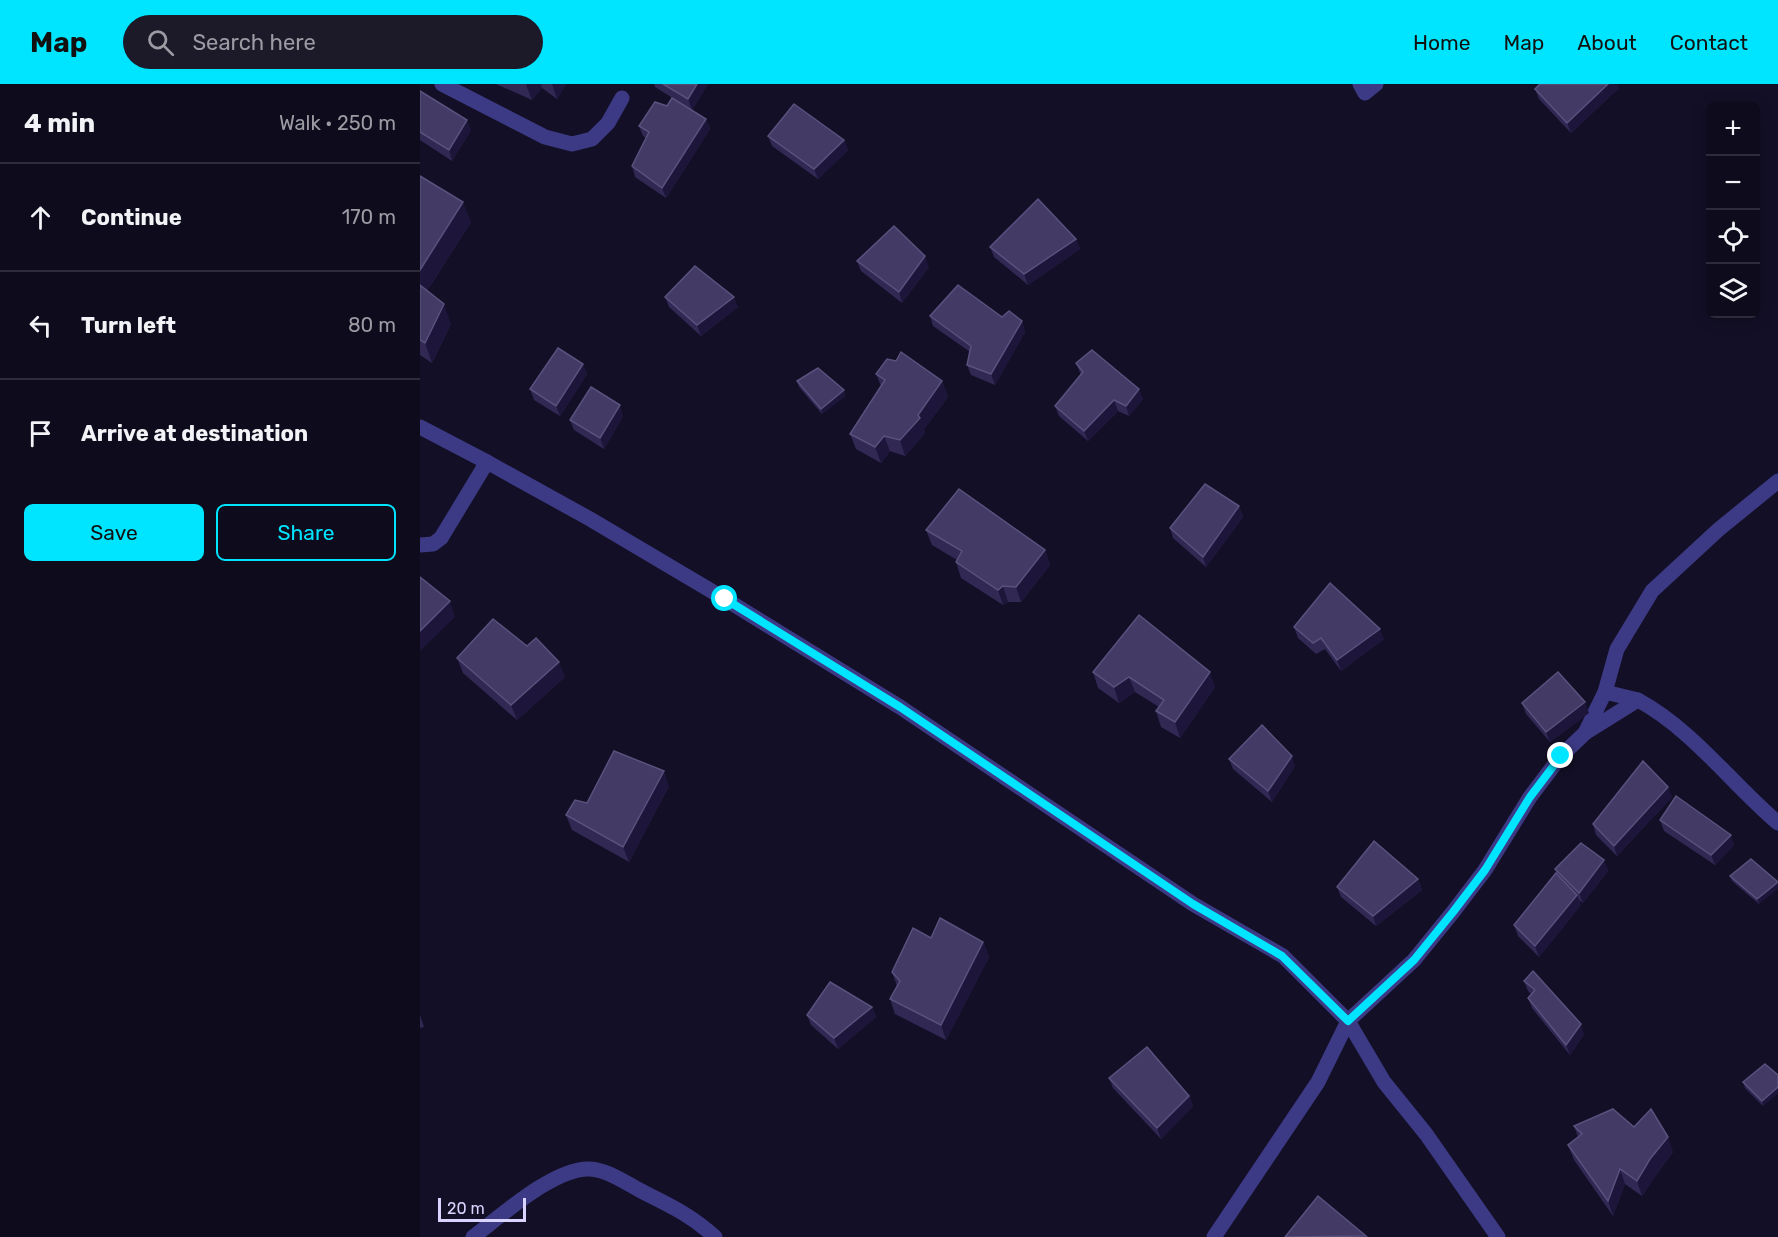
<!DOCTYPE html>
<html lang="en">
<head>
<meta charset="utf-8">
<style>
  body { margin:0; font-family:Rubik,sans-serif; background:#1c1929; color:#f1f3f6 }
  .controls { position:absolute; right:18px; top:18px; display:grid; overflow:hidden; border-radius:9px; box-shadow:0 3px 15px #0003 }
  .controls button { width:54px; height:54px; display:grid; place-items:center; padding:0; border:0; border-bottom:2px solid #2e2b3b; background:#0e0b1c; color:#f1f3f6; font:30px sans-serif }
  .scale { position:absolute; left:18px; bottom:15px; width:88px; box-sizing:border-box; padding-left:6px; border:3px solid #d9d4ff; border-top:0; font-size:16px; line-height:21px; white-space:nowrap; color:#d9d4ff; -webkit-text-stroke:4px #130f26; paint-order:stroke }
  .stop { position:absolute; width:18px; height:18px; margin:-14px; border:4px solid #00e5ff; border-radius:50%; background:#fff }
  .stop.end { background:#00e5ff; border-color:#fff; box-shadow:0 2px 6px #0008 }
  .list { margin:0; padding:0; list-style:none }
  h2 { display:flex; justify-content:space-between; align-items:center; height:78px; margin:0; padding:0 24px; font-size:26px }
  h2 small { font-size:20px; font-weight:400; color:#9b9ba3 }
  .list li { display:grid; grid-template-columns:39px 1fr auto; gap:18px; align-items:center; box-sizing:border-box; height:108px; padding:0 24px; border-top:2px solid #2e2b3b }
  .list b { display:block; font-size:22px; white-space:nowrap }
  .list em { font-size:20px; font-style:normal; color:#9b9ba3 }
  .actions { display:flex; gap:12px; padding:18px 24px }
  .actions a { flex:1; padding:14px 0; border:2px solid #00e5ff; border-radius:9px; text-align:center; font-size:21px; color:#00e5ff }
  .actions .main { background:#00e5ff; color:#111 }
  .icon { flex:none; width:33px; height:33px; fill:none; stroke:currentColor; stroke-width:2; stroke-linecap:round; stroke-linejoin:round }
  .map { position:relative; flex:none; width:1358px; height:1153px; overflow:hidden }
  header { display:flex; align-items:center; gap:36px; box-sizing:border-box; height:84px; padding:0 30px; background:#00e5ff; color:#111 }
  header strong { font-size:28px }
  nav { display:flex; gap:33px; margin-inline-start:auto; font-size:21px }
  .search { width:420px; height:54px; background:#1c1929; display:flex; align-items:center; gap:15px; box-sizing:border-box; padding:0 21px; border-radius:33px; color:#9b9ba3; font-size:22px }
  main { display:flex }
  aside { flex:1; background:#0e0b1c }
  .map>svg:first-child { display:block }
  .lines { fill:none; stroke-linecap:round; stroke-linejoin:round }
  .minor { stroke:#3d3a85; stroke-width:15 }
  .wall { fill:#312854 }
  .shaded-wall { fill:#1d163a }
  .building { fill:#433a66; stroke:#5a527e; stroke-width:1.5 }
  .route { stroke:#00e5ff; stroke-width:8 }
</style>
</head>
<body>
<header>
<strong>Map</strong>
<div class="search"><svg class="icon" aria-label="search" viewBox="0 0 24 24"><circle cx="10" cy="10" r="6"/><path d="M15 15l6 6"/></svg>Search here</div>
<nav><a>Home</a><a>Map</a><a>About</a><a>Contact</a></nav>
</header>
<main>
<aside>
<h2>4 min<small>Walk · 250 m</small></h2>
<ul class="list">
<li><svg class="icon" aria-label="ahead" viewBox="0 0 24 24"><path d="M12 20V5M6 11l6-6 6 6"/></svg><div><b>Continue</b></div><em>170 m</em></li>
<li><svg class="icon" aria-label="left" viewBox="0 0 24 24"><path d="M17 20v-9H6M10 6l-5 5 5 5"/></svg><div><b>Turn left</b></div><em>80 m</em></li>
<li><svg class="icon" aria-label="arrive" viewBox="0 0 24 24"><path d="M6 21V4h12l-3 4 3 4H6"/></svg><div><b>Arrive at destination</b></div></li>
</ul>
<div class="actions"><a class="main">Save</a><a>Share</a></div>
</aside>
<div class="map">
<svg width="1358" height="1153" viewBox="0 0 1358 1153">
  <rect width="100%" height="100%" fill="#130f26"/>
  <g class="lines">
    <g class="minor">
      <path d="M 22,0 L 125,53 L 152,60 L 172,55 L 188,39 L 202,14"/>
      <path d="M 940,0 L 945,9 L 956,0"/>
      <path d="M 0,343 L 67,378 L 170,435 L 305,515 L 480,623 L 773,820 L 863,872 L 928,937 L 964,998 L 1006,1050 L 1078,1153"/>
      <path d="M 0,461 L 13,460 L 21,454 L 67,378"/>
      <path d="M 1218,616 C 1273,646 1311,699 1358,739"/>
      <path d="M 1165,649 L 1185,608"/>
      <path d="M 53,1153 C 81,1132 135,1083 170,1085 C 189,1086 209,1101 225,1109 C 253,1123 272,1132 295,1153"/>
      <path d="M 794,1153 L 898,998 L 928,937 L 994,876 L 1033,828 L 1065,786 L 1110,713 L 1141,672 L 1165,649 L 1218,616 L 1185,608 L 1197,565 L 1232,507 L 1298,446 L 1358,397"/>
    </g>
  </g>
  <g class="wall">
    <path d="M 76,0 L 146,0 L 137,15 L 122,4 L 112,16 Z"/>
    <path d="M 234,0 L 288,0 L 272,26 L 235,3 Z"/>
    <path d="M 1199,4 L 1151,49 L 1119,15 L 1115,5 Z"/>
    <path d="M 0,7 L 51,46 L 32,77 L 0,56 Z"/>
    <path d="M 286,35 L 290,45 L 246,114 L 215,93 L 212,82 L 226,54 L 223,52 L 219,42 Z"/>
    <path d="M 348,52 L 424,56 L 428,66 L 398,95 L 352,62 Z"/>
    <path d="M 0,92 L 51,138 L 7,207 L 31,240 L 12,279 L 0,271 Z"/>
    <path d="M 656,155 L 660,165 L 608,201 L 574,173 L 570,163 Z"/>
    <path d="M 437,177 L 509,183 L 482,219 L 441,187 Z"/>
    <path d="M 245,213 L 318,223 L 281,252 L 249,223 Z"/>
    <path d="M 510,232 L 582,233 L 602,237 L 605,248 L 575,301 L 551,291 L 547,281 L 550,268 L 513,242 Z"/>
    <path d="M 656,279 L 723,315 L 709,332 L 698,327 L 668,357 L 639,332 L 635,322 L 661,291 Z"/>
    <path d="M 163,280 L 167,290 L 140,332 L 114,316 L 110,305 Z"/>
    <path d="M 456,290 L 522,297 L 528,313 L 504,345 L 505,349 L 485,372 L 470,367 L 461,379 L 436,365 L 430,350 L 461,302 Z"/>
    <path d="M 377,297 L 424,306 L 425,312 L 402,330 L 379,303 Z"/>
    <path d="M 203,332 L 184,365 L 154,346 L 150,336 Z"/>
    <path d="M 819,422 L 823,433 L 786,483 L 753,454 L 750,444 Z"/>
    <path d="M 506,446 L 625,466 L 630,481 L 601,518 L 588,518 L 583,521 L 541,494 L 536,478 L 537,476 L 512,461 Z"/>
    <path d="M 874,543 L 964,555 L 921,587 L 905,565 L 896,570 L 878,554 Z"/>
    <path d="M 37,574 L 145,593 L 97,636 L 43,589 Z"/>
    <path d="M 673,588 L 795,603 L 760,654 L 741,643 L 736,627 L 739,623 L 715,608 L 699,619 L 678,604 Z"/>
    <path d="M 1102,619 L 1169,629 L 1130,658 L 1106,630 Z"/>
    <path d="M 809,675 L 875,682 L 852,718 L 813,685 Z"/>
    <path d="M 249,702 L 209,778 L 152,746 L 146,731 L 167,719 Z"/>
    <path d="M 1252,713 L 1197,772 L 1176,751 L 1173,740 Z"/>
    <path d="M 1240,736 L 1314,761 L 1295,781 L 1244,747 Z"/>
    <path d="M 1184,776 L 1188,787 L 1163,819 L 1159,816 L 1161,821 L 1119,873 L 1098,852 L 1094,841 L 1137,790 L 1135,785 Z"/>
    <path d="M 1310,792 L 1358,798 L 1339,820 L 1312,797 Z"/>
    <path d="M 998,795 L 1002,806 L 956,842 L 921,813 L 917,803 Z"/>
    <path d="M 511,854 L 563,858 L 569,873 L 526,956 L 475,930 L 470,915 L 477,902 L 472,888 Z"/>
    <path d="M 1104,897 L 1164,950 L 1150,971 L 1112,924 L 1108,914 L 1111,910 L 1108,907 Z"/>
    <path d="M 452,923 L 456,933 L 418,965 L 391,941 L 387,931 Z"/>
    <path d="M 0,931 L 4,943 L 0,944 Z"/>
    <path d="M 1345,980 L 1343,1022 L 1325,1004 L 1323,998 Z"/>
    <path d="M 689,994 L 769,1012 L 773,1022 L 741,1055 L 693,1004 Z"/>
    <path d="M 1154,1042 L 1214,1043 L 1253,1068 L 1236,1091 L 1222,1112 L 1205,1100 L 1193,1132 L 1154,1076 L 1148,1061 L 1158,1053 Z"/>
  </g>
  <g class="shaded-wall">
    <path d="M 107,0 L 121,0 L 122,4 L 112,16 L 106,1 Z"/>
    <path d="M 132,0 L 146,0 L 137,15 Z"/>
    <path d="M 277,0 L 288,0 L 272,26 L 268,15 Z"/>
    <path d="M 1188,0 L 1198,0 L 1199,4 L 1151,49 L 1147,39 Z"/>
    <path d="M 286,35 L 290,45 L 246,114 L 242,104 Z"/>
    <path d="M 47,36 L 51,46 L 32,77 L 29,66 Z"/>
    <path d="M 424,56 L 428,66 L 398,95 L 394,85 Z"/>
    <path d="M 43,118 L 51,138 L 1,216 L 0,186 Z"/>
    <path d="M 656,155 L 660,165 L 608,201 L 604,190 Z"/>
    <path d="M 505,172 L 509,183 L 482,219 L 479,208 Z"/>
    <path d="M 314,213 L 318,223 L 281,252 L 277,241 Z"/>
    <path d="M 24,220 L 31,240 L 12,279 L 5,259 Z"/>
    <path d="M 602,237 L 605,248 L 575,301 L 571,290 Z"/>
    <path d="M 163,280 L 167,290 L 140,332 L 136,322 Z"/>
    <path d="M 522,297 L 528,313 L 504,345 L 505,349 L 485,372 L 480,356 Z"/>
    <path d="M 719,305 L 723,315 L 709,332 L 706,322 Z"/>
    <path d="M 424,306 L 425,312 L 402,330 L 401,325 Z"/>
    <path d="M 694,316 L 698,327 L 668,357 L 664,347 Z"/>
    <path d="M 200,321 L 203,332 L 184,365 L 180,354 Z"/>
    <path d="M 464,352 L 470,367 L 461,379 L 455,363 Z"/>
    <path d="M 819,422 L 823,433 L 786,483 L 783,473 Z"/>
    <path d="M 625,466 L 630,481 L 601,518 L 596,503 Z"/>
    <path d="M 583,502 L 588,518 L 583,521 L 578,506 Z"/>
    <path d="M 30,517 L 35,533 L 0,567 L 0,547 Z"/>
    <path d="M 960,545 L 964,555 L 921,587 L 917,576 Z"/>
    <path d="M 139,578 L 145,593 L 97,636 L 91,621 Z"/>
    <path d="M 790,588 L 795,603 L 760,654 L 755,638 Z"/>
    <path d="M 709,593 L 715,608 L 699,619 L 694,603 Z"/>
    <path d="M 1165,618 L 1169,629 L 1130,658 L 1126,648 Z"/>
    <path d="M 872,672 L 875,682 L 852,718 L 848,707 Z"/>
    <path d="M 244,687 L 249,702 L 209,778 L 203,763 Z"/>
    <path d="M 1248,703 L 1252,713 L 1197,772 L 1194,762 Z"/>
    <path d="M 1311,751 L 1314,761 L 1295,781 L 1291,771 Z"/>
    <path d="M 1184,776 L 1188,787 L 1163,819 L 1159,809 Z"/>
    <path d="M 998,795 L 1002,806 L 956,842 L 953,832 Z"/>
    <path d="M 1358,799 L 1358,805 L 1339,820 L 1337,815 Z"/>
    <path d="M 1157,811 L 1161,821 L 1119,873 L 1115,862 Z"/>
    <path d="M 563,858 L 569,873 L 526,956 L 521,941 Z"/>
    <path d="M 452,923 L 456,933 L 418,965 L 414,954 Z"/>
    <path d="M 1161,940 L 1164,950 L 1150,971 L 1146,961 Z"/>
    <path d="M 1358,1003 L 1358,1010 L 1343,1022 L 1342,1017 Z"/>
    <path d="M 769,1012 L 773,1022 L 741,1055 L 737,1044 Z"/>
    <path d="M 1248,1053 L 1253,1068 L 1236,1091 L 1222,1112 L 1217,1097 L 1230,1075 Z"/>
    <path d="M 1200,1085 L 1205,1100 L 1193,1132 L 1188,1117 Z"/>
  </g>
  <g class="building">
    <path d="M 243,0 L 277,0 L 268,15 Z"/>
    <path d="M 1120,0 L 1188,0 L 1147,39 L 1115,5 Z"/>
    <path d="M 0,7 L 47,36 L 29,66 L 0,48 Z"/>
    <path d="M 252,14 L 286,35 L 242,104 L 212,82 L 229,48 L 219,42 L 235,18 L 247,22 Z"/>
    <path d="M 374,20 L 424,56 L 394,85 L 348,52 Z"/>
    <path d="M 0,92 L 43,118 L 0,186 Z"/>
    <path d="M 618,115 L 656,155 L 604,190 L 570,163 Z"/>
    <path d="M 474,142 L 505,172 L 479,208 L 437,177 Z"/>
    <path d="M 275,182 L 314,213 L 277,241 L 245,213 Z"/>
    <path d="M 0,201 L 24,220 L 5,259 L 0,256 Z"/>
    <path d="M 538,201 L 582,233 L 589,227 L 602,237 L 571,290 L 547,281 L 551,262 L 510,232 Z"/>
    <path d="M 138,264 L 163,280 L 136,322 L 110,305 Z"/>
    <path d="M 672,266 L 719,305 L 706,322 L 694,316 L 664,347 L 635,322 L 663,288 L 656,279 Z"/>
    <path d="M 481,268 L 522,297 L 498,331 L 500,334 L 480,356 L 464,352 L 455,363 L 430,350 L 465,296 L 456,290 L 467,275 L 476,277 Z"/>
    <path d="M 398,284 L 424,306 L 401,325 L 377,297 Z"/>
    <path d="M 171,303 L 200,321 L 180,354 L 150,336 Z"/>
    <path d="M 785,400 L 819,422 L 783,473 L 750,444 Z"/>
    <path d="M 539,405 L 625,466 L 596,503 L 583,502 L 578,506 L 536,478 L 542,467 L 506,446 Z"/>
    <path d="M 0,493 L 30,517 L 0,547 Z"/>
    <path d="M 910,499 L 960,545 L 917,576 L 901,554 L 893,559 L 874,543 Z"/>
    <path d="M 719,531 L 790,588 L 755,638 L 736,627 L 744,616 L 709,593 L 694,603 L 673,588 Z"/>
    <path d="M 73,535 L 107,562 L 116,554 L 139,578 L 91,621 L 37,574 Z"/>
    <path d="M 1138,588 L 1165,618 L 1126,648 L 1102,619 Z"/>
    <path d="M 842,641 L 872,672 L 848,707 L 809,675 Z"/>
    <path d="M 194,667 L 244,687 L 203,763 L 146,731 L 155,716 L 167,719 Z"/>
    <path d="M 1223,677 L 1248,703 L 1194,762 L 1173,740 Z"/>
    <path d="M 1256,712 L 1311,751 L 1291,771 L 1240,736 Z"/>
    <path d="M 954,757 L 998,795 L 953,832 L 917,803 Z"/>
    <path d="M 1161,759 L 1184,776 L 1159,809 L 1135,785 Z"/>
    <path d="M 1331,775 L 1358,798 L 1337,815 L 1310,792 Z"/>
    <path d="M 1136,789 L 1157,811 L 1115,862 L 1094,841 Z"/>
    <path d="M 520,834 L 563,858 L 521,941 L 470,915 L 480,897 L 472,888 L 493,844 L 511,854 Z"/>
    <path d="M 1113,887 L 1161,940 L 1146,961 L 1108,914 L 1115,906 L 1104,897 Z"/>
    <path d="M 410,898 L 452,923 L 414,954 L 387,931 Z"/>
    <path d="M 727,963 L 769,1012 L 737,1044 L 689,994 Z"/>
    <path d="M 1345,980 L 1358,991 L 1358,1003 L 1342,1017 L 1323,998 Z"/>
    <path d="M 1193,1025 L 1214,1043 L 1231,1025 L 1248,1053 L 1230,1075 L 1217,1097 L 1200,1085 L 1188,1117 L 1148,1061 L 1162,1050 L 1154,1042 Z"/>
    <path d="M 898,1112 L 946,1152 L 865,1153 Z"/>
  </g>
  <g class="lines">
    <path class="route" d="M 305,515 L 480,623 L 773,820 L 862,872 L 928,937 L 994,876 L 1033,828 L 1065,786 L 1110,713 L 1141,672"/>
  </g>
</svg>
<div class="controls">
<button>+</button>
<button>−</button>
<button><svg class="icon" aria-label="locate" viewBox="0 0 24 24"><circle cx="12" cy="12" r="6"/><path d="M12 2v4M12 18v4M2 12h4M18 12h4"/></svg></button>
<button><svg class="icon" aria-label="layers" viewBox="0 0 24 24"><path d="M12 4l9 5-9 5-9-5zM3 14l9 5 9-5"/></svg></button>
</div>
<div class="scale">20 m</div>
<div class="stop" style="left:305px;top:515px"></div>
<div class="stop end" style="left:1141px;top:672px"></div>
</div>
</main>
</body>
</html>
